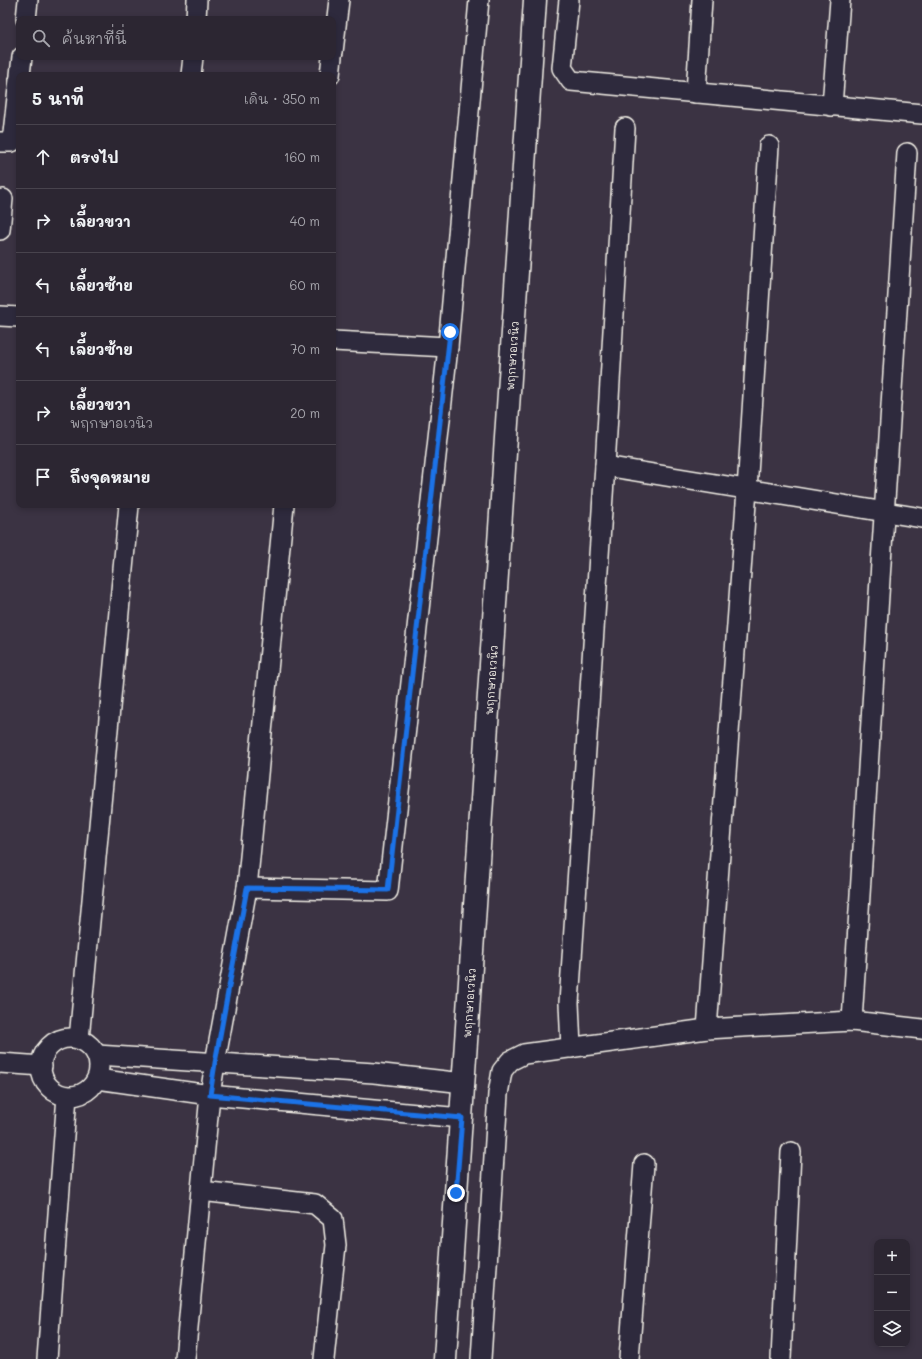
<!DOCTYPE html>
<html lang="th">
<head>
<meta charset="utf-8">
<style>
  body { margin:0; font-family:Mali,"Playpen Sans Thai",sans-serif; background:#342e3a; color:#f1f3f6 }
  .controls { position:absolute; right:12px; bottom:12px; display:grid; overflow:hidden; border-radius:8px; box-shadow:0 2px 6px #0003 }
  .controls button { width:36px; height:36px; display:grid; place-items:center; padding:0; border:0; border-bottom:1px solid #48434d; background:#2c2632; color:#f1f3f6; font:20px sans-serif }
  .stop { position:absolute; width:12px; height:12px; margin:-9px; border:3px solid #1a73e8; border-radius:50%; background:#fff }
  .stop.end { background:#1a73e8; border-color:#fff; box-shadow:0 1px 4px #0008 }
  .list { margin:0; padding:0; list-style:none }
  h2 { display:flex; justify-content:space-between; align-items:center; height:52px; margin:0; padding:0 16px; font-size:17px }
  h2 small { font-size:13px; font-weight:400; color:#a6a5ac }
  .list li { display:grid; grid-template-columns:26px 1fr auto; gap:12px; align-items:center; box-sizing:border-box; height:64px; padding:0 16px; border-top:1px solid #48434d }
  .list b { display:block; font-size:15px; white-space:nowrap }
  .list p { margin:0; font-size:13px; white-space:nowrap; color:#a6a5ac }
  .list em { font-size:13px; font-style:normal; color:#a6a5ac }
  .icon { flex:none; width:22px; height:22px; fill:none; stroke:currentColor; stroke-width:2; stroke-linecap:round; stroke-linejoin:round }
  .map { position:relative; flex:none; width:922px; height:1359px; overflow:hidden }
  .search { position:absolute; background:#2c2632; box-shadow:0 2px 6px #0003; left:16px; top:16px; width:320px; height:44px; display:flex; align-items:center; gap:10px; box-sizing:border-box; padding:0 14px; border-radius:8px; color:#a6a5ac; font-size:15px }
  .panel { position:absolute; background:#2c2632; box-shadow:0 2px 6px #0003; left:16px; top:72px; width:320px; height:436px; border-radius:8px }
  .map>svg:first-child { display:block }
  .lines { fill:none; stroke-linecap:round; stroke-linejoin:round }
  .minor-casing { stroke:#f4f1e8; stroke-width:22 }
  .tertiary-casing { stroke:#f4f1e8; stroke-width:25 }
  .minor { stroke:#2f2a3d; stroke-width:19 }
  .tertiary { stroke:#2f2a3d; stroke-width:22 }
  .route { stroke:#1a73e8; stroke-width:5 }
  .labels { text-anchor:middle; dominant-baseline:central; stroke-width:3.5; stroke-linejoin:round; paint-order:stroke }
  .street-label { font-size:11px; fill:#f4f1e8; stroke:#2f2a3d }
</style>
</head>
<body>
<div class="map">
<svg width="922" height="1359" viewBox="0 0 922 1359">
  <rect width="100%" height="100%" fill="#3b3343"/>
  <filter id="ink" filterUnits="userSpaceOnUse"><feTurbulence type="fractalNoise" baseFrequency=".025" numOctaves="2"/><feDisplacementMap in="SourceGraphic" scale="8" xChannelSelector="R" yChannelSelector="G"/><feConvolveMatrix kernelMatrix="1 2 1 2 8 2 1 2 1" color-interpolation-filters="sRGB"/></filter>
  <g filter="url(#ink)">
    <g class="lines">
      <g class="minor-casing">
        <g id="minor">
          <path d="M 569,0 L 562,68 L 571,81 L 922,114"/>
          <path d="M 26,19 L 28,0"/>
          <path d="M 196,19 L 197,0"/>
          <path d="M 333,52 L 339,0"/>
          <path d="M 20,75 L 22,57"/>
          <path d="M 191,75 L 193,57"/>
          <path d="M 330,75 L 332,57"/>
          <path d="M 696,93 L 702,0"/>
          <path d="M 832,106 L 840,0"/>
          <path d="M 0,142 L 12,142 L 19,80"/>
          <path d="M 0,230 L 3,199"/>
          <path d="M 0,316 L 19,317"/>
          <path d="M 333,341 L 448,347"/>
          <path d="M 605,466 L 922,518"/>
          <path d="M 247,888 L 284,505"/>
          <path d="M 852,1021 L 907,153"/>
          <path d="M 707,1029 L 747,490 L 769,146"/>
          <circle cx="70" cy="1067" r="29"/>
          <path d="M 79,1039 L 129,505"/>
          <path d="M 571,1048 L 569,1003 L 605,466 L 625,128"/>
          <path d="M 97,1055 L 374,1073 L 464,1083"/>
          <path d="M 0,1063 L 42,1066"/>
          <path d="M 97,1079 L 210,1095 L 461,1118"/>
          <path d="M 201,1191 L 315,1204 L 333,1219 L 336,1245 L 324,1359"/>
          <path d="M 47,1359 L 67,1096"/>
          <path d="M 185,1359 L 210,1095 L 215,1063 L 247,888 L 388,891 L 448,347 L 479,0"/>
          <path d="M 481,1359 L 498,1094 L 502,1071 L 510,1061 L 524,1054 L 707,1029 L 852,1021 L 922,1029"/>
          <path d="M 629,1359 L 644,1164"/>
          <path d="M 781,1359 L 791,1152"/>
        </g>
      </g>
      <g class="tertiary-casing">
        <path id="tertiary" d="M 445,1359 L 535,0"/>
      </g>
      <use href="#minor" class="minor"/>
      <use href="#tertiary" class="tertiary"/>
    </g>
  </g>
  <g class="lines" filter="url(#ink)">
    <path class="route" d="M 450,332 L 388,890 L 247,888 L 215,1063 L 210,1095 L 462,1118 L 456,1193"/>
  </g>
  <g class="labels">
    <g class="street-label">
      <text transform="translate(512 356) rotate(-86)">พฤกษาอเวนิว</text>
      <text transform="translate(491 680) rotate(-86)">พฤกษาอเวนิว</text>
      <text transform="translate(469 1003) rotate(-86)">พฤกษาอเวนิว</text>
    </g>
  </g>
</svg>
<div class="controls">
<button>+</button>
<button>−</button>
<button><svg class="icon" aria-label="layers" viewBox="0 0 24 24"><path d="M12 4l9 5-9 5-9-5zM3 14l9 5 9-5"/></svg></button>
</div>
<div class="stop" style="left:450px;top:332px"></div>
<div class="stop end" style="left:456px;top:1193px"></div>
<div class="search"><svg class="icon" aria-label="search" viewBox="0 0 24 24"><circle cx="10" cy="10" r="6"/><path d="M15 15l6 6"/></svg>ค้นหาที่นี่</div>
<section class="panel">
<h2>5 นาที<small>เดิน · 350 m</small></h2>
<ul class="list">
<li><svg class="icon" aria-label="ahead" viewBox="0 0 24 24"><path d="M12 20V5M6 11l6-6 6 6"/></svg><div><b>ตรงไป</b></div><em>160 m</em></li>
<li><svg class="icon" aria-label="right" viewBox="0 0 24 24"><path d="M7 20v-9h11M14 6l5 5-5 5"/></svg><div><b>เลี้ยวขวา</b></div><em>40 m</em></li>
<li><svg class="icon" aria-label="left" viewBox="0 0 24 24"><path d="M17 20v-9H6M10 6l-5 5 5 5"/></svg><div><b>เลี้ยวซ้าย</b></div><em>60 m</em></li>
<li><svg class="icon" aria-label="left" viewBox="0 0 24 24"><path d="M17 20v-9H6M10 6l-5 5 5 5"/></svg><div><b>เลี้ยวซ้าย</b></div><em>70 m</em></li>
<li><svg class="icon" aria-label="right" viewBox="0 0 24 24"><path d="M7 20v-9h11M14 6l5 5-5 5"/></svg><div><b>เลี้ยวขวา</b><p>พฤกษาอเวนิว</p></div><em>20 m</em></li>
<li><svg class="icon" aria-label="arrive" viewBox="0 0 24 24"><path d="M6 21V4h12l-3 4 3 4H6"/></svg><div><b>ถึงจุดหมาย</b></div></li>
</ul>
</section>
</div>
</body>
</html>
